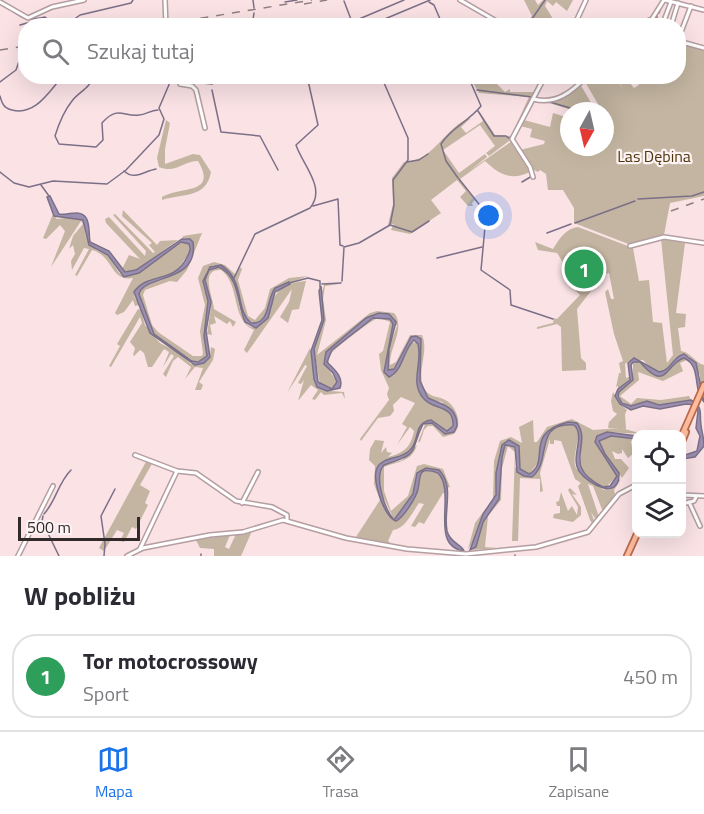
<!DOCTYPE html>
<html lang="pl">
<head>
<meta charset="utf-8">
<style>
  body { margin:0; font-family:"Titillium Web",sans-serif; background:#f2f2f3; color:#2b2b33 }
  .controls { position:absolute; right:18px; bottom:18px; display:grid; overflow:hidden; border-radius:12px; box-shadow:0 6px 24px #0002 }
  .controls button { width:54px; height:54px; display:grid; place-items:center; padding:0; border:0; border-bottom:2px solid #e1e1e2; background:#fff; color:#2b2b33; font:30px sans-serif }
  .compass { position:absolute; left:560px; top:102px; width:54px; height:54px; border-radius:50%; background:#fff; box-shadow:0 6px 24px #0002; rotate:188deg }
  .scale { position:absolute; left:18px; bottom:15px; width:122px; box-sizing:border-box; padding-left:6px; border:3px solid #31292a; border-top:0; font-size:16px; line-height:21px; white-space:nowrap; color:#31292a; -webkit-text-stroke:4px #fdf3f4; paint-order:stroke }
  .you { position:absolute; left:489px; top:216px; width:21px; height:21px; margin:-15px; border:4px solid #fff; border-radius:50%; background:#1a73e8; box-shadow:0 0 0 9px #1a73e833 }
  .badge { display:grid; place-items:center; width:39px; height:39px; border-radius:50%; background:#1a73e8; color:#fff; font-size:20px; font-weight:700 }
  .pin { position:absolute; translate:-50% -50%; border:3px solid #fff; box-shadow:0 2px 6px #0006 }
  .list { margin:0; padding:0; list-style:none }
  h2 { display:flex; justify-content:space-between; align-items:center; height:78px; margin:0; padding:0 24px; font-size:26px }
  h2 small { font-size:20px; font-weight:400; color:#7c7c81 }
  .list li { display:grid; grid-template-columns:39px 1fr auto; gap:18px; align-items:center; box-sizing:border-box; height:84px; margin:0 12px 12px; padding:0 12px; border:2px solid #e1e1e2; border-radius:24px }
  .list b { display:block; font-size:22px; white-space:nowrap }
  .list p { margin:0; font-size:20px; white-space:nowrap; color:#7c7c81 }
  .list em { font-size:20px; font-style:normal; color:#7c7c81 }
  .icon { flex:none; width:33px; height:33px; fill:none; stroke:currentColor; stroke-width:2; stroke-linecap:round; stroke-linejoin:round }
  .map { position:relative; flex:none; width:704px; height:556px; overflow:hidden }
  .search { position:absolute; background:#fff; box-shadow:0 6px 24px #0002; left:18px; right:18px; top:18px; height:66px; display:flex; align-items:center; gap:15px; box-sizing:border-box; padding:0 21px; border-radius:24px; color:#7c7c81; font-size:22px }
  .sheet { height:174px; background:#fff }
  nav { display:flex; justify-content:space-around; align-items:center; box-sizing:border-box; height:84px; border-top:2px solid #e1e1e2; background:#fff; font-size:16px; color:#7c7c81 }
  nav a { display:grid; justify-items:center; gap:3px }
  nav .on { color:#1a73e8 }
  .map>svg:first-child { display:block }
  .green { fill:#c3b5a1 }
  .water { fill:#9b8fb1; stroke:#7b7088; stroke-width:1.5 }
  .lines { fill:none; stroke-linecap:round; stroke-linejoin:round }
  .stream { stroke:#7b7088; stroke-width:1.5 }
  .minor-casing { stroke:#b59ea1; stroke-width:6 }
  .major-casing { stroke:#b66a4a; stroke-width:8 }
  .minor { stroke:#fff; stroke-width:3 }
  .major { stroke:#febb9d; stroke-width:4.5 }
  .rail { stroke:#8f7f81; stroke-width:1.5; stroke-dasharray:8 8; stroke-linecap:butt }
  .labels { text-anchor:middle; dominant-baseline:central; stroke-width:4.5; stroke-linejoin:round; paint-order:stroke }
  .park-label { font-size:16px; fill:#4d360c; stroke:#fdf3f4 }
</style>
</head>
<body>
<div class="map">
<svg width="704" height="556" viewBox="0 0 704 556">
  <rect width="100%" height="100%" fill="#fae2e5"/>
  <g class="green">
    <path d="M 524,0 L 535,0 L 538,5 L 543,0 L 573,0 L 567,11 L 556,2 L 553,6 L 547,1 L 545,6 L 555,22 L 550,26 L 544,23 L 542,25 L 525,25 L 532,16 Z"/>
    <path d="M 688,45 L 704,49 L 704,196 L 670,203 L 664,235 L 631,245 L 574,223 L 574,208 L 563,190 L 548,190 L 546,174 L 540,170 L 538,172 L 532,169 L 520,150 L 544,144 L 545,141 L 530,137 L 532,129 L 520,126 L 524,120 L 550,127 L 553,113 L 569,118 L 569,147 L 605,147 L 605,111 L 602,111 L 584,80 L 588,77 L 615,77 L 623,89 L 616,77 L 625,77 L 634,88 L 639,85 L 634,77 L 641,77 L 644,80 L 647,77 L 678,76 L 679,47 Z"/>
    <path d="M 478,77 L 505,77 L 497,84 L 505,92 L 510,89 L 510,92 L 535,92 L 509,141 L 489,156 L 486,153 L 495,146 L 480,125 L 443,150 L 459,173 L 485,154 L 487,157 L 469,171 L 512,141 L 532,171 C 512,181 501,176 485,161 L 460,179 L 475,200 L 472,203 L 473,206 L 468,206 L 460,197 L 466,191 L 457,180 L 431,200 L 441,213 L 410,234 L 391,230 L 394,224 L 388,225 L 393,204 L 392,178 L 404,162 C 437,160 444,126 471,118 L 461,127 L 466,133 L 483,121 L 479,111 L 495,135 L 511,136 L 529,97 L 479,93 L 472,81 Z"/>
    <path d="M 580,84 L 596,111 L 575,111 L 549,103 Z"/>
    <path d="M 166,120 L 170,123 L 165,149 L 165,164 L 193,154 L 200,155 L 211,172 C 206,199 183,193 162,200 L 162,197 C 181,186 218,195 198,161 C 183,161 176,174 159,167 L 157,158 Z"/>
    <path d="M 123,210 L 157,245 L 160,241 L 178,240 L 136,270 L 125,272 L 122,269 L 129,255 L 140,259 L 106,223 L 105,219 L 109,217 L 145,256 L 146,251 L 113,215 L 115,214 L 153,253 L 155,252 L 149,245 L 152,243 L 122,216 Z"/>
    <path d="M 53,214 L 57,219 L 75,217 L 83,220 L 86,237 L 96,250 L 108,255 L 120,274 L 139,273 L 181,242 L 189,244 L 190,251 L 175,274 L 137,287 L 134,296 L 139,305 L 135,306 L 133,300 L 124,312 L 117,315 L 115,313 L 133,278 C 110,282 114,256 92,250 L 77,276 L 75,275 L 89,249 L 84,248 L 72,270 L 71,261 L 75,254 L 73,245 L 69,249 L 73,236 L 83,224 L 81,221 L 51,267 L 65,231 L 60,225 L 46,239 L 43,238 Z"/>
    <path d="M 578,227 L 633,248 L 639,281 L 649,280 L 653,322 L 662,323 L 667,363 L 673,355 L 661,239 L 685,243 L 676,313 L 686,314 L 685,327 L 678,328 L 681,351 C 692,353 695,363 704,365 L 704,380 L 700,389 L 700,375 L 689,356 L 675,358 L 671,366 L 659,372 L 652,370 L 643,360 L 629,361 L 625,364 L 626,378 L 631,376 L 627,384 L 618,389 L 618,386 L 616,387 L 619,373 L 621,373 L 619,363 L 623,361 L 614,334 L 605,292 L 608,289 L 611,299 L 614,299 L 609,273 L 604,274 L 577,309 L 581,358 L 586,363 L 586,370 L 562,371 L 561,327 L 557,324 L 537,329 L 537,327 L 553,323 L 554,318 L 557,319 L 580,295 C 566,282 568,268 557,253 L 538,250 L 535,242 L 553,249 C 560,238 565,229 578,227 Z"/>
    <path d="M 202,233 L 187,270 L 177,282 L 170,281 L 145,290 L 143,295 L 152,325 L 158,332 L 193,356 L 202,356 L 203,353 L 200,331 L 205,305 L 198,278 L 203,266 L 214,262 L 225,265 L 235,274 L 240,267 L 242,269 L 238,280 L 248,316 L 255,320 L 265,308 L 270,289 L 289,278 L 308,276 L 275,288 C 266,300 272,319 254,323 C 236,318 244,285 230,273 C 226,269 219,267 213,265 L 207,271 L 203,281 L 209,305 L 205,340 L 208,353 L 205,359 L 195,362 L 154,334 L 139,294 C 143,277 186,286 194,246 L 186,238 L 182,239 L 183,236 Z"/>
    <path d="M 219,267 C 245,279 232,316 251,327 L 268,318 C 274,293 278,283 306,281 L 299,309 L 292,310 L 288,323 L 280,317 L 289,302 L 292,289 L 247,353 L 244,350 L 254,330 C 230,319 241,285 221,270 C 199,269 213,296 214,309 L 236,322 L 233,327 L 230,321 L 227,324 L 214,316 L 216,323 L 210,325 L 212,335 L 207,334 L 211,308 L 205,281 L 209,270 Z"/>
    <path d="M 325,283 L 339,284 L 325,286 L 323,299 L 326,320 L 317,355 L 370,313 L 377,311 L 394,313 C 406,328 389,348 390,365 L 396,362 L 410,335 L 422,335 C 430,353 414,374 426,391 C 431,398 440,396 447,401 C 457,408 463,425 454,434 L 443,437 L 433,426 L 428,426 L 424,430 L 420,442 L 418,442 L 426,422 L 432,423 L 450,433 L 457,422 L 442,402 L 428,399 L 423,393 L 420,381 L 421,339 L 408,341 L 393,369 L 388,370 L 389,349 L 397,326 L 389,314 C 384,313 380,312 375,314 C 367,316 327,350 325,357 L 327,367 L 337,382 L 336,386 L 330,389 L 320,385 L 314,349 L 324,320 L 321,294 Z"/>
    <path d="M 138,309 L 141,310 L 145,325 L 160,343 L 179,353 L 191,364 L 204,363 L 210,357 L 211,347 L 215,349 L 213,360 L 199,382 L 203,385 L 201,390 L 195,390 L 203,368 L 195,367 L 185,379 L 191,367 L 178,357 L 173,361 L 166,377 L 163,374 L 174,356 L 171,354 L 163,367 L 169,352 L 164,349 L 152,367 L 148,367 L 144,353 L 140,350 L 134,356 L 133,355 L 135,348 L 130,342 L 142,323 L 140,317 L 111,367 L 109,366 L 120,346 L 117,344 Z"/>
    <path d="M 373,318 L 390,319 L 393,324 L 384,372 L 389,377 L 394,375 L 411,343 L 417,342 C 431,372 394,391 445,407 L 453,419 L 452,429 L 447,431 L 431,420 C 413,423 421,437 412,449 C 402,461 386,457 376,470 C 377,487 381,511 396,521 C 403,518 417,498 418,489 C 420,475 417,466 438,473 L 443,481 L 446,494 L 443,493 L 424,524 L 419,522 L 415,527 L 411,526 L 424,504 L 419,503 C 412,513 405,529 393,530 L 388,541 L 393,545 L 356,537 L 380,500 L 374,484 L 375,466 L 369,460 L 370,449 L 375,440 L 384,441 L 381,453 L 386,447 L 387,452 L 392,453 L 388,457 C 404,453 411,447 414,431 L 410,427 L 397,445 L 407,427 L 402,424 L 415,403 L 401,397 L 393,405 L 394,411 L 390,416 L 378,418 L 361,441 L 360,439 L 389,400 L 387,394 L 389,388 L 381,370 L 379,354 L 383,351 L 390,322 C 385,320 381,318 376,319 C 372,320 332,350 330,355 C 328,357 329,361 329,364 L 326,360 L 332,350 Z"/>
    <path d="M 310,348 L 315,382 L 331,391 L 344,392 L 345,399 L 342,393 L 324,395 L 321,392 L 315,400 L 312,399 L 318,390 L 311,385 L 298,401 L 304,380 L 301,384 L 298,383 L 307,366 L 305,365 L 287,393 Z"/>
    <path d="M 684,358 L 693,365 L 687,360 L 680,363 L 683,371 L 663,381 L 638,372 L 639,380 L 620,396 L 631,404 L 637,398 L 661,400 L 689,396 L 691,400 L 659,405 L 650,402 L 631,406 L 621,401 L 618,393 L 633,380 L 633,362 L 640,362 C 667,393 665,365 684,358 Z"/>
    <path d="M 613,392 L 620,404 L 627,410 L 625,414 L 626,429 L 608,428 L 609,422 L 617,414 L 613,411 L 611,401 Z"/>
    <path d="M 572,419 L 593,430 L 621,428 L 643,434 L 607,432 L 597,437 L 595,442 L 617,476 L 606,487 C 569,479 585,451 580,426 L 568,422 L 546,432 L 538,463 L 529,474 L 520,469 L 519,446 L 509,440 L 500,451 L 495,499 L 483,514 L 474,541 L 468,549 L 475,523 L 493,499 L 494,461 L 500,441 L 511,437 L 522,443 L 519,427 L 533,420 L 534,442 L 537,442 L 547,427 Z"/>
    <path d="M 574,425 L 579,433 C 572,473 569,465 604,490 L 621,479 L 614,490 L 615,494 L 603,512 L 593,486 L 588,484 L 599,517 L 596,520 L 591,512 L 595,523 L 593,525 L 590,520 L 578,486 L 581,483 L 575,479 L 561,441 L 554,440 L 554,444 L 550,444 L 550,439 L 540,473 L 543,491 L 540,492 L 540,479 L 520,478 L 518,541 L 512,541 L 515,452 L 508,446 L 502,468 L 501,500 L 488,516 L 485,547 L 497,548 L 472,550 L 476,547 L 483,522 L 499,499 L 502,457 L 505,446 L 515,447 L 515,467 L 524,476 L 537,473 C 549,453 537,423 574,425 Z"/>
    <path d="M 611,436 L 636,439 L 631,441 L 633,454 L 628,458 L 622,449 L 622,453 L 618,454 L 612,451 L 615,459 L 621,459 L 629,468 L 622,478 L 598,443 L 602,438 Z"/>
    <path d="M 417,445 C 412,462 398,461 384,467 L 384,491 L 391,511 L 408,496 L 417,466 L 424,464 L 443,469 L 450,487 L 447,488 L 442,473 L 426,468 L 416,476 L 413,494 L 394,520 L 382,494 L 378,472 L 384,465 L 402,460 Z"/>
    <path d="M 147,460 L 153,462 L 140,485 L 150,491 L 145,503 L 148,505 L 136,529 L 132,527 L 124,542 L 120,541 L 124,533 L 117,530 L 104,551 L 99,548 Z"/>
    <path d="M 570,488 L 577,495 L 572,494 L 581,507 L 581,515 L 573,522 L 553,518 L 554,514 L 560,513 L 560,506 L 557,506 L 556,502 L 559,501 L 561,492 L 568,511 L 572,506 L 577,515 L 578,507 L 568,490 Z"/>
    <path d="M 252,531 L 241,556 L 214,556 L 214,549 L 200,548 L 196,540 L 230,535 L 225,547 L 229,549 L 236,534 Z"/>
  </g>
  <g class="water">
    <path d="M 50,196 L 59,214 C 65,215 69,213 75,213 C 92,212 88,231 90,242 L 109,251 L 125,272 L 136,270 L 182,239 L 190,239 L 193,242 C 199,284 144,274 139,294 L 154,334 L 192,361 L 198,362 L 207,356 L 204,336 L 208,301 L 203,281 L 210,267 L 221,265 C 246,281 234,308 251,323 C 271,324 266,300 275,288 L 289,282 L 290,284 L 275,292 L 268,318 L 256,328 L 245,322 C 237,304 240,277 219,267 L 209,270 L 205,280 L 211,302 L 206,331 L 210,357 L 204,363 L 195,365 L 150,333 L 134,292 C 147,272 175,284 187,257 C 190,252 191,249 189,244 L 181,242 L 139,273 L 124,277 L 108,255 L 89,245 L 83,220 L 54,216 L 47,197 Z"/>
    <path d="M 321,286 L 324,320 L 314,349 L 318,382 L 332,389 L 337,382 L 333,373 L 324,364 L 326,352 L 366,318 L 379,313 L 389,314 L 396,322 L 389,349 L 388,370 L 394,369 L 411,337 L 416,336 L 421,339 L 420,381 L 428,398 C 443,405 457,406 457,426 L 454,432 L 445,434 L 432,423 L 423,424 C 408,455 422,452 384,465 C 373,476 385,510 394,520 L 413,494 L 417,473 L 426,468 L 439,470 C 455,486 443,511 447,531 C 450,543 461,544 464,551 C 428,546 457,492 438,473 C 417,466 421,475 418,489 C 416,498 403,518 396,521 C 385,519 371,479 377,468 C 383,456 400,460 409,451 C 421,441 412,423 431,420 L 447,431 L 453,426 C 454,404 435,411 424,399 C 409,383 423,363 418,344 L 414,340 C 403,350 403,371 389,377 L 384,372 L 393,324 L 390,319 L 373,318 L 332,350 L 327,362 C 334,369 344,377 340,388 L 327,391 L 317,387 L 314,379 L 311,351 L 322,320 L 319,291 Z"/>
    <path d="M 684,354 L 696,363 L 704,402 C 692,389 702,366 684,358 C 664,365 667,393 640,362 L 633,362 L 631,365 L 633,380 L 619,392 L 618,396 L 622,403 L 631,406 L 647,401 L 659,405 L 691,400 C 704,408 699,412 701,425 C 702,433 704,438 704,446 L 695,457 L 682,459 L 682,456 L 697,451 L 700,436 L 696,428 L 698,411 L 695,405 L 686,404 L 660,409 L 643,406 L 631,410 L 620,404 L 615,396 L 618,389 L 630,380 L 628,363 L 634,358 L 659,372 C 672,370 672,357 684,354 Z"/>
    <path d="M 568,422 L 577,423 C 593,445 560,466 603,487 L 610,486 L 617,476 L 595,442 L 597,436 L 607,432 L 636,436 L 636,439 L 611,436 L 599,441 L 605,454 L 619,473 C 620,502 588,484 579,471 C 570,457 586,436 574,425 C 532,422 553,461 532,477 L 524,476 L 517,472 L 515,447 L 505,445 L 502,457 L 499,499 L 483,522 L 476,547 L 470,550 L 483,514 L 496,495 L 496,473 L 502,445 L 509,440 L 519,446 L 520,469 L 529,474 C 552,461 522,434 568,422 Z"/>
  </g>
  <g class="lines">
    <g class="stream">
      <path d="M 163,0 L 163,2"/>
      <path d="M 253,0 L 254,8"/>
      <path d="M 344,1 L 352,22"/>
      <path d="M 285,2 L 297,0"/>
      <path d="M 429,2 L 434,5 L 443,26"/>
      <path d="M 11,10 C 25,21 29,20 45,17 L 56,26"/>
      <path d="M 659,13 L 661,8"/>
      <path d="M 647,24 L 657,16"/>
      <path d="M 20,25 L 34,21"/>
      <path d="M 65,26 L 80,15 L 131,3 L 133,0"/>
      <path d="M 252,26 L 254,13"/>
      <path d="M 354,26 L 352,22 L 404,0"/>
      <path d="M 368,26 L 430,0"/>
      <path d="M 527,26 L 545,0"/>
      <path d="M 653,26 L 657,17"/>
      <path d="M 23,46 L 26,43"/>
      <path d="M 93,76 C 91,88 78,92 72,101 C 63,112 59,123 55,136 L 59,144 L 96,147 L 103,140 L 102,123 C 118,105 123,117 139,115 C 146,115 150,110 158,110"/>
      <path d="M 472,80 L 477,76"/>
      <path d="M 0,82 L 16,70 L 23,50"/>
      <path d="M 212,90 L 221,132 L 260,136 L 278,170"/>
      <path d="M 477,90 L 532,97"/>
      <path d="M 0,96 C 2,104 4,108 12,110 C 36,116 49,91 63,76"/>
      <path d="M 550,102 L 580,111"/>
      <path d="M 478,111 L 494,136 L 506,136 L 510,139"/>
      <path d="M 407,162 L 419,160 L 428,154"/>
      <path d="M 124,171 C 135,181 144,171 156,169"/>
      <path d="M 0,172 L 14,183 L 29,187 L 53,181 L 107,184 L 126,170 L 159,135 L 164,119 L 159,108 L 171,80 L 212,84 L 220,79 L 233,79 L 237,76"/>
      <path d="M 458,178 L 446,161 L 441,144 C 451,128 469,121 481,106 L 468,76"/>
      <path d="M 459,179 L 486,213"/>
      <path d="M 522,182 L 532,176"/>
      <path d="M 41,185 L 49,196"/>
      <path d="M 638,199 L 692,196 L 704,192"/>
      <path d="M 313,206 L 338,199 L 340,245 L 343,246"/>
      <path d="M 486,216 L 481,270 L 510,290 L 511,305 L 553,319"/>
      <path d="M 575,223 L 635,201"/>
      <path d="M 390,225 L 412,232 L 429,221"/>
      <path d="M 547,233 L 571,224"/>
      <path d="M 437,258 L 482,247"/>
      <path d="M 234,278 L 255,234 L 310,208 C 327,188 302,164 296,145 L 318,125 L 307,76"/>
      <path d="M 342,281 L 344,247 L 359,243 L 390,225 L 394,205 L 393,180 L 408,160 L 408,138 L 381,76"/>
      <path d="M 289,283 L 308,278 L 320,281 L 320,287"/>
      <path d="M 322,284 L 341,283"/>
      <path d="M 44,514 C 56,501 58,483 71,470"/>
      <path d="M 43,516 L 42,521 L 59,556"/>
      <path d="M 201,554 L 201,556"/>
      <path d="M 515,555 L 515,556"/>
      <path d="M 104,556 L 105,544 L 101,516 L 115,489"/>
    </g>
    <g class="minor-casing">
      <g id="minor">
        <path d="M 165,0 L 166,26"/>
        <path d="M 460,0 L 505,26"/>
        <path d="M 665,0 L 704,10"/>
        <path d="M 0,2 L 28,18 L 52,7 L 84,0"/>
        <path d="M 574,26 L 586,0"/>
        <path d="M 635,26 L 652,19 L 664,0"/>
        <path d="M 662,26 L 671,2"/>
        <path d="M 671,26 L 678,3"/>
        <path d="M 678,40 L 691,6"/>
        <path d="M 678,41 L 704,48"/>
        <path d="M 178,76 L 180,84 L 192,86 L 196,90 L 205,128"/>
        <path d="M 533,99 C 556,105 572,92 587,76"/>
        <path d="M 533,177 L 530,167 L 512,139 L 545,76"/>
        <path d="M 630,246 L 664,237 L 704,243"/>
        <path d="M 135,455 L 177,471 L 196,473 L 236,501 L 272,507 L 287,515 L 287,520"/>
        <path d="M 682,495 L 704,496"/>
        <path d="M 689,502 L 700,526"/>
        <path d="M 242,503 L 258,472"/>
        <path d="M 682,504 L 694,501 L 696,497"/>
        <path d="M 140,549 L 177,471"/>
        <path d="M 18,556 L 53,486"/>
        <path d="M 127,556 L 143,548 L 210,535 L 243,532 L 283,520 L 346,538 L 407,549 L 466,554 L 536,547 L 588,532 L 619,494 L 636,485"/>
      </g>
    </g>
    <g class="major-casing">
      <g id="major">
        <path d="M 682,435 L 704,385"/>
        <path d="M 682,442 L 686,432"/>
        <path d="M 627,556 L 637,534"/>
      </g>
    </g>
    <use href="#minor" class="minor"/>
    <use href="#major" class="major"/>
    <g class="rail">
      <path d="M 304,4 L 327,0"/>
      <path d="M 153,26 L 312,0"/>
      <path d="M 0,50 L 26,46"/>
      <path d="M 671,211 L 704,199"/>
    </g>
  </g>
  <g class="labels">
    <g class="park-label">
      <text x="654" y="156">Las Dębina</text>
    </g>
  </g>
</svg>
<div class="controls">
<button><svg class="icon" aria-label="locate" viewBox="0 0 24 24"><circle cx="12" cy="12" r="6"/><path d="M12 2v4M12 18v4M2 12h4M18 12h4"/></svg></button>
<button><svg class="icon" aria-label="layers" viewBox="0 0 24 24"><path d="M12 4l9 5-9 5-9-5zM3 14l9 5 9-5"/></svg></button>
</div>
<svg class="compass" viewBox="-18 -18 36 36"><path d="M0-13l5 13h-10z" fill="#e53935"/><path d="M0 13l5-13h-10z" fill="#7c7c81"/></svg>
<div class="scale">500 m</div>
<div class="you"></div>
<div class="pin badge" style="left:584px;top:269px;background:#2e9e5b">1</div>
<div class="search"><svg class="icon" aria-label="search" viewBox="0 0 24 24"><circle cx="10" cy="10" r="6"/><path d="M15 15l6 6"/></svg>Szukaj tutaj</div>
</div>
<section class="sheet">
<h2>W pobliżu<small></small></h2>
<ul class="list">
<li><span class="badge" style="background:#2e9e5b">1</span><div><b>Tor motocrossowy</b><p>Sport</p></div><em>450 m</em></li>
</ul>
</section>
<nav>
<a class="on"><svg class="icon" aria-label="map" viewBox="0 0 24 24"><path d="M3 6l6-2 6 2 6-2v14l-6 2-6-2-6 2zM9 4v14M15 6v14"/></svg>Mapa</a>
<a><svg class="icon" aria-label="directions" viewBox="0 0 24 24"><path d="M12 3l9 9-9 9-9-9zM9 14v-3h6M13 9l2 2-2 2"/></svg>Trasa</a>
<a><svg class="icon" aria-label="saved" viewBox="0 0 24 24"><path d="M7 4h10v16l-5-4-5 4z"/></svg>Zapisane</a>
</nav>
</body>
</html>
